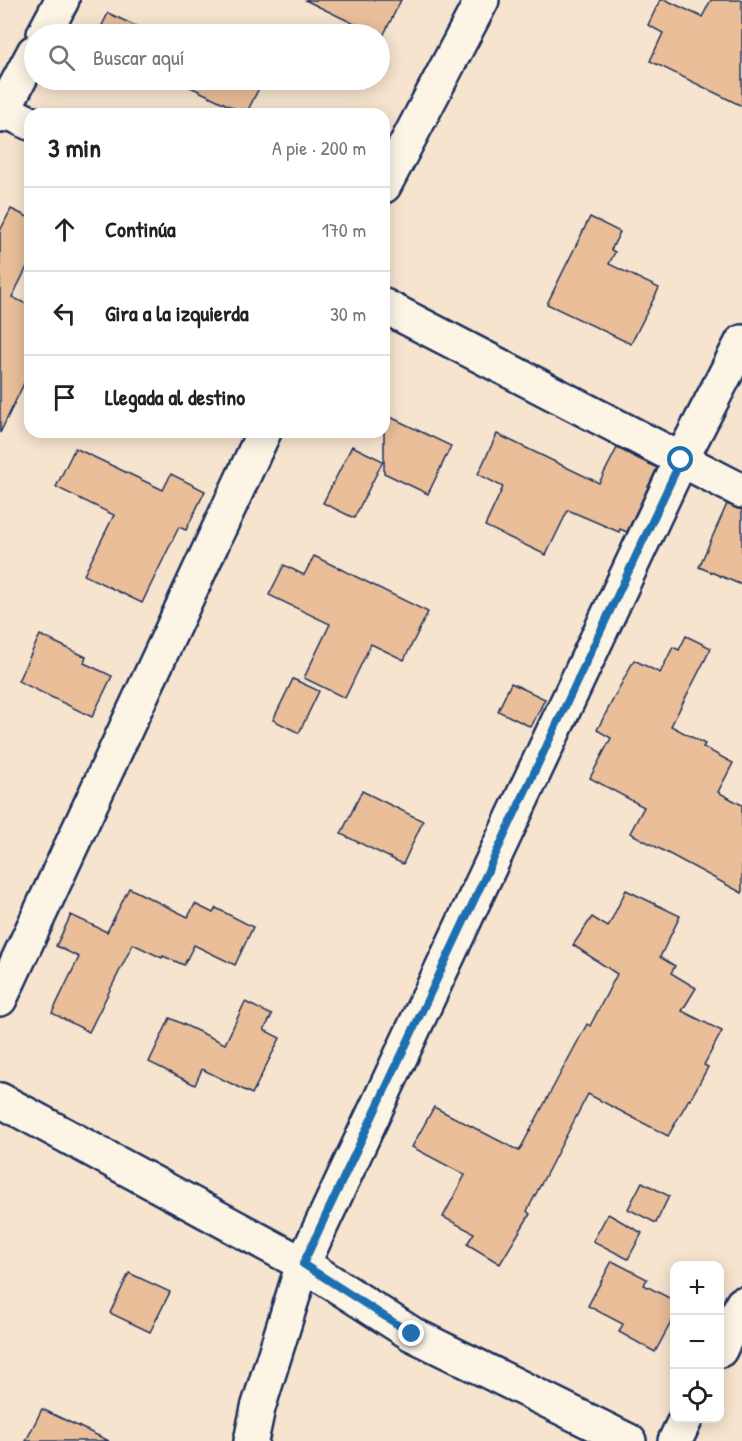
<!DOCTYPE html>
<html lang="es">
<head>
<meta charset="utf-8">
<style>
  body { margin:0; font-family:"Patrick Hand",sans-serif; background:#f6f6f6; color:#222 }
  .controls { position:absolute; right:18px; bottom:18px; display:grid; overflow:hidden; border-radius:12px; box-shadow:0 3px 15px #0003 }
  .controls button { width:54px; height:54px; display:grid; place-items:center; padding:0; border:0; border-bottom:2px solid #e0e0e0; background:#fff; color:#222; font:30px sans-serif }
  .stop { position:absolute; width:18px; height:18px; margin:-14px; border:4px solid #1f6fb2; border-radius:50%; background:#fff }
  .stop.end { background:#1f6fb2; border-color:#fff; box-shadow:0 2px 6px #0008 }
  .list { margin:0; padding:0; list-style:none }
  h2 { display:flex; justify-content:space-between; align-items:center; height:78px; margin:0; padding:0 24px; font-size:26px }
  h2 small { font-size:20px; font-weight:400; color:#767676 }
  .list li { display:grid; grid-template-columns:39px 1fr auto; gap:18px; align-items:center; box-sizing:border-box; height:84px; padding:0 24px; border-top:2px solid #e0e0e0 }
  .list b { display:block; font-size:22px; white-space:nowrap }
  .list em { font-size:20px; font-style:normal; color:#767676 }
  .icon { flex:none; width:33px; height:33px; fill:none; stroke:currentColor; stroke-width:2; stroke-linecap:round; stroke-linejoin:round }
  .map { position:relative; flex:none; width:742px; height:1441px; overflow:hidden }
  .search { position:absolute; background:#fff; box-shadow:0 3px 15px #0003; left:24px; top:24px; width:366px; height:66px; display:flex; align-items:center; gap:15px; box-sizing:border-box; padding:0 21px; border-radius:33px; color:#767676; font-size:22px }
  .panel { position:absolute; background:#fff; box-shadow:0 3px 15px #0003; left:24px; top:108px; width:366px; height:330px; border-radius:18px }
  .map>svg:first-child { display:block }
  .building { fill:#e9be99; stroke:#1b2f5e; stroke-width:1.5 }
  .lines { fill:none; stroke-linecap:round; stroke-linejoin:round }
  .minor-casing { stroke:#1b2f5e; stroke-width:38 }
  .minor { stroke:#fcf5e5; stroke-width:33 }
  .route { stroke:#1f6fb2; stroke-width:8 }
</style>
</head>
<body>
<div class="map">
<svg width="742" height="1441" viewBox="0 0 742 1441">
  <rect width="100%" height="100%" fill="#f6e4ce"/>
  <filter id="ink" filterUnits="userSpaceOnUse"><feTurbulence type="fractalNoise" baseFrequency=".0167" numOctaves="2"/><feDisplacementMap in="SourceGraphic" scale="12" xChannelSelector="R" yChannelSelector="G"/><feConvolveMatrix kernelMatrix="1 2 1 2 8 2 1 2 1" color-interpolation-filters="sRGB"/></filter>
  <g filter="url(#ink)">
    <g class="building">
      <path d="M 305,0 L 401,0 L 382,38 L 380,37 L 380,34 L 375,34 Z"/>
      <path d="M 660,0 L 666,0 L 702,17 L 711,0 L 742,0 L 742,106 L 650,61 L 663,33 L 648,25 Z"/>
      <path d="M 108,13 L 149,32 L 148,34 L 98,34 Z"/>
      <path d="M 176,80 L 263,80 L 246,114 Z"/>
      <path d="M 11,209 L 30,218 L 30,261 L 12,297 L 30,306 L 30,371 L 0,433 L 0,231 Z"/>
      <path d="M 590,217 L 620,232 L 611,250 L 615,252 L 609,264 L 659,288 L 631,344 L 547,304 Z"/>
      <path d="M 384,414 L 451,446 L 428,494 L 384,473 Z"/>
      <path d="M 497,434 L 599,483 L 617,448 L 657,468 L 627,532 L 620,529 L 619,532 L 568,510 L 546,555 L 485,526 L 503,487 L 478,474 Z"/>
      <path d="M 352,446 L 383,461 L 354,518 L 323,503 Z"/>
      <path d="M 75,448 L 163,490 L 171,474 L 205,491 L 186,530 L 179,527 L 142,603 L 84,575 L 114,515 L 56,487 Z"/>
      <path d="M 727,504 L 742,510 L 742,585 L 699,567 Z"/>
      <path d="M 314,556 L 428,612 L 404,660 L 371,644 L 345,698 L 304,678 L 330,624 L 269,595 L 284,565 L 304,575 Z"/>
      <path d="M 40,635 L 86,657 L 84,663 L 112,676 L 92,717 L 18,681 Z"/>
      <path d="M 686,636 L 711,648 L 671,726 L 705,744 L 703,747 L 733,763 L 718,792 L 742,805 L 742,893 L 630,833 L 644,807 L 590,778 L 611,738 L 597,730 L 634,660 L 660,673 L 673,647 L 679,650 Z"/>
      <path d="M 293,679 L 319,691 L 299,733 L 273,720 Z"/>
      <path d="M 511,683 L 545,699 L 531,727 L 498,711 Z"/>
      <path d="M 362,791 L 423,821 L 403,864 L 341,834 Z"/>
      <path d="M 129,888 L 188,917 L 195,904 L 213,913 L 216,908 L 253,927 L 235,965 L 194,945 L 184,965 L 163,956 L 162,958 L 133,944 L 89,1032 L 52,1013 L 79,957 L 56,946 L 71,915 L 107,932 Z"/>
      <path d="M 626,890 L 680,916 L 660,957 L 675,966 L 671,973 L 696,988 L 682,1011 L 722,1031 L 704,1065 L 708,1067 L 690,1100 L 689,1099 L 668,1136 L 588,1094 L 527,1211 L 530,1214 L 500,1264 L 467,1244 L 474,1233 L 443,1217 L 465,1175 L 412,1147 L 434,1107 L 519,1151 L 587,1024 L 590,1026 L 617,974 L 573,945 L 592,917 L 608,927 Z"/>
      <path d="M 245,1002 L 272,1015 L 264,1030 L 280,1038 L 252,1094 L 202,1069 L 195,1085 L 149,1062 L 170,1018 L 225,1044 Z"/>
      <path d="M 642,1182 L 669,1196 L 656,1223 L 628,1209 Z"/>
      <path d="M 608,1214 L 642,1233 L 628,1259 L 593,1241 Z"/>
      <path d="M 612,1261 L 647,1279 L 644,1285 L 675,1301 L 675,1315 L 655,1352 L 619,1332 L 623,1324 L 588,1306 Z"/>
      <path d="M 129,1273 L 170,1292 L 150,1332 L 110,1313 Z"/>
      <path d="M 42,1409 L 109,1441 L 26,1441 Z"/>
    </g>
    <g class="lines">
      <g class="minor-casing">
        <g id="minor">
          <path d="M 44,34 L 62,0"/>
          <path d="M 0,108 L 30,123"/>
          <path d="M 0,116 L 34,52"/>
          <path d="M 384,186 L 482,0"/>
          <path d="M 384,306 L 742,491"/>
          <path d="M 0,999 L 264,432"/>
          <path d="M 0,1100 L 303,1264 L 412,1334 L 629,1441"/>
          <path d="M 720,1350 L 742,1304"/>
          <path d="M 251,1441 L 258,1408 L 303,1264 L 681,460 L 742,342"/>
          <path d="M 675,1441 L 686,1418"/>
        </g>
      </g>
      <use href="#minor" class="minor"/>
    </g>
  </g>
  <g class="lines" filter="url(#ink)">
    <path class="route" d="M 412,1334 L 303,1264 L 681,460"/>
  </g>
</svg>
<div class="controls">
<button>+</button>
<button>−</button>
<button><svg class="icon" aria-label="locate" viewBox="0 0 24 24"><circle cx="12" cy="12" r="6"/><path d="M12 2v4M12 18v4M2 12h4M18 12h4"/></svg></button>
</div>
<div class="stop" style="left:681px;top:460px"></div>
<div class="stop end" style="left:412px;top:1334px"></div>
<div class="search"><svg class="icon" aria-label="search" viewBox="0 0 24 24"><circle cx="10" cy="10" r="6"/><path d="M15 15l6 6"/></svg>Buscar aquí</div>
<section class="panel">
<h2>3 min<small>A pie · 200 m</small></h2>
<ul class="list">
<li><svg class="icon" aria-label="ahead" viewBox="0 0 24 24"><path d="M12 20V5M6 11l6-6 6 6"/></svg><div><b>Continúa</b></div><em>170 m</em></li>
<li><svg class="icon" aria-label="left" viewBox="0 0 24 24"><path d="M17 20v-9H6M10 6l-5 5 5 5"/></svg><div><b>Gira a la izquierda</b></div><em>30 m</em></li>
<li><svg class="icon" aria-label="arrive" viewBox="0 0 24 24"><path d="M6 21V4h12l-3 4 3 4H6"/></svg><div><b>Llegada al destino</b></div></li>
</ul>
</section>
</div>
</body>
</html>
